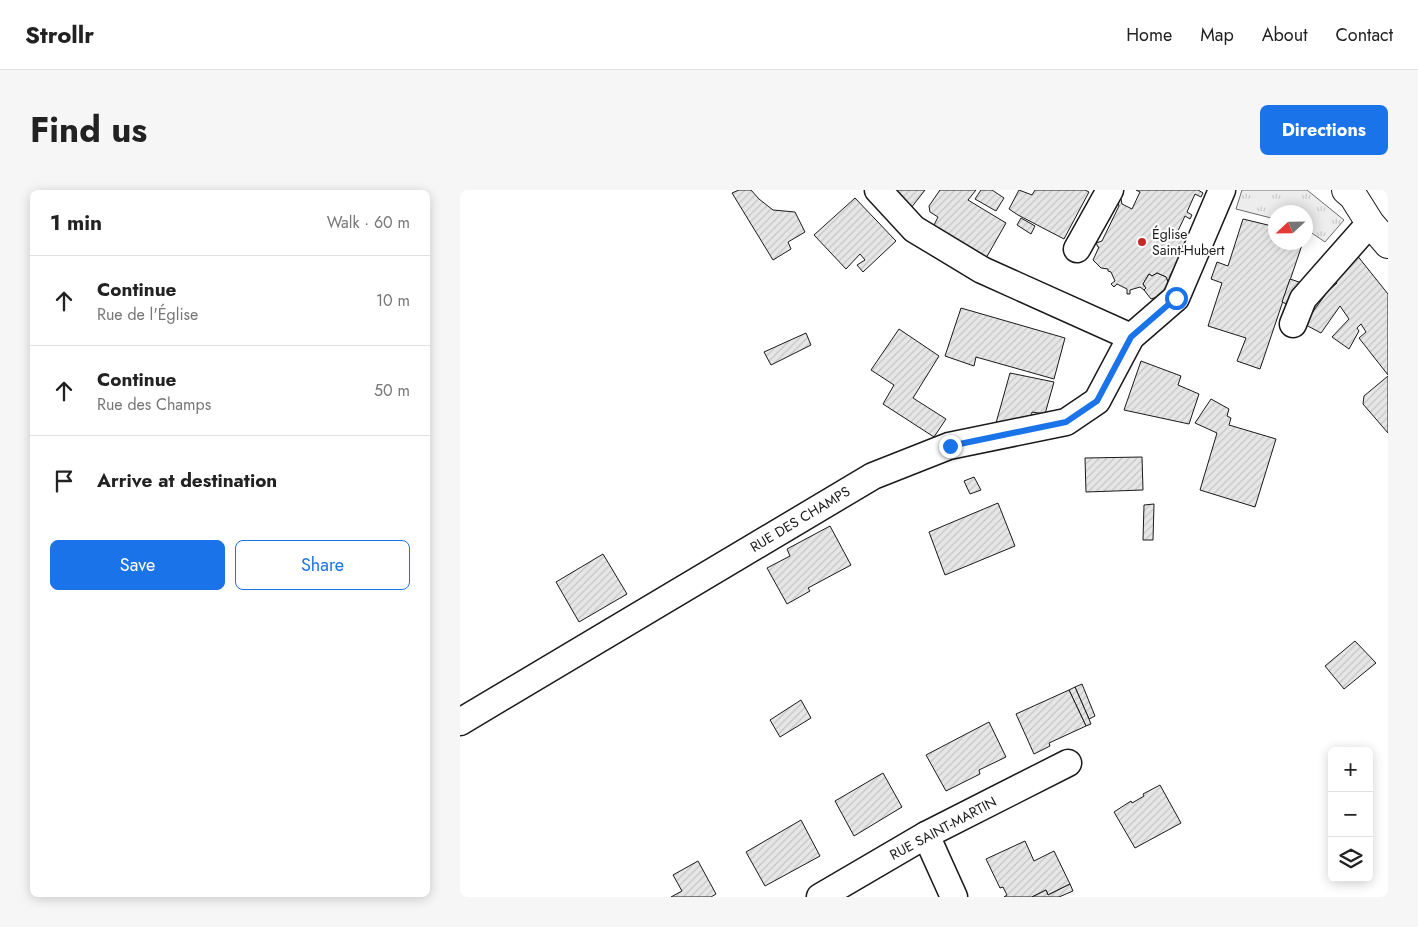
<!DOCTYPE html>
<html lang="en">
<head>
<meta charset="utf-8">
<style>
  body { margin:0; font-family:Jost,sans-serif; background:#f6f6f6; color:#222 }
  .controls { position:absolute; right:15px; bottom:15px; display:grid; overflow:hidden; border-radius:8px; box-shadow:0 2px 12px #0003 }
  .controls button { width:45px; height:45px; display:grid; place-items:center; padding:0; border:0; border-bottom:1px solid #e0e0e0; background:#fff; color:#222; font:25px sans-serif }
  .compass { position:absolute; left:808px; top:15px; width:45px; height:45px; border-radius:50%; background:#fff; box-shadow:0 2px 12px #0003; rotate:248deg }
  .stop { position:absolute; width:15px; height:15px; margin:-11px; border:4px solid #1a73e8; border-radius:50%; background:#fff }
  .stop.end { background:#1a73e8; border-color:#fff; box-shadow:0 1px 5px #0008 }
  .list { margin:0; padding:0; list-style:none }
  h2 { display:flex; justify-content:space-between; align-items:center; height:65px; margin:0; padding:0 20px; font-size:21px }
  h2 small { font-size:16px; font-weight:400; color:#767676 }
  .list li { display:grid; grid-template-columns:32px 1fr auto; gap:15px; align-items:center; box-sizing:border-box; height:90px; padding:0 20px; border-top:1px solid #e0e0e0 }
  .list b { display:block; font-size:19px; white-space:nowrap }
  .list p { margin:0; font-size:16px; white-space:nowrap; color:#767676 }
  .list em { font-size:16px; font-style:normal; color:#767676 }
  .actions { display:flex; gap:10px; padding:15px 20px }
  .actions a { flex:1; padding:11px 0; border:1px solid #1a73e8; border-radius:8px; text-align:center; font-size:18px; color:#1a73e8 }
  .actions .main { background:#1a73e8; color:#fff }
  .icon { flex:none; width:28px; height:28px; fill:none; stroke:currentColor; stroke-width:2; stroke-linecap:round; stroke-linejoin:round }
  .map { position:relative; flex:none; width:928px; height:707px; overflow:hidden; border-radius:8px }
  header { display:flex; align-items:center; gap:30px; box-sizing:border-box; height:70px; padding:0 25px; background:#fff; border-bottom:1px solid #e0e0e0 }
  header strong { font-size:24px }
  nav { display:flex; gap:28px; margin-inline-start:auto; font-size:18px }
  .intro { display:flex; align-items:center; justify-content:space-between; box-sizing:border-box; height:120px; padding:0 30px }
  h1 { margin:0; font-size:35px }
  .button { padding:12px 22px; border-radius:8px; background:#1a73e8; color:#fff; font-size:18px; font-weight:700 }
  main { display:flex; gap:30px; padding:0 30px }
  aside { flex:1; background:#fff; border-radius:8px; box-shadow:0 2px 12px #0003 }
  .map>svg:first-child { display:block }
  .park { fill:url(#park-tufts); stroke:#6a6a6a }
  .building { fill:url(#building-hatch); stroke:#1a1a1a }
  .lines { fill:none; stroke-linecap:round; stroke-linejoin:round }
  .street-casing { stroke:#1a1a1a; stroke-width:29 }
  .secondary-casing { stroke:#1a1a1a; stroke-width:30 }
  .street { stroke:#fff; stroke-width:26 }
  .secondary { stroke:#fff; stroke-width:28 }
  .route { stroke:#1a73e8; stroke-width:6 }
  .poi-dot { fill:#c62828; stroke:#fff; stroke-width:2 }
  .labels { text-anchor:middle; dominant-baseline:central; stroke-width:4; stroke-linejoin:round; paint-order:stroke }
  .poi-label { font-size:14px; fill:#1a1a1a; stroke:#fff; text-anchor:start }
  .street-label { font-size:14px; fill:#1a1a1a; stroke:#fff }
</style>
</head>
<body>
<header>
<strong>Strollr</strong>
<nav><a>Home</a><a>Map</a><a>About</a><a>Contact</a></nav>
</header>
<div class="intro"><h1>Find us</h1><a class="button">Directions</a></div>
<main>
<aside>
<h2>1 min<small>Walk · 60 m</small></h2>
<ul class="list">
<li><svg class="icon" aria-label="ahead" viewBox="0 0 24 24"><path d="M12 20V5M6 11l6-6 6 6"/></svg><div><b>Continue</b><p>Rue de l'Église</p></div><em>10 m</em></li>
<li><svg class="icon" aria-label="ahead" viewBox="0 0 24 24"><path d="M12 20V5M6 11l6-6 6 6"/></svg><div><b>Continue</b><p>Rue des Champs</p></div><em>50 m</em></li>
<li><svg class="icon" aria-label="arrive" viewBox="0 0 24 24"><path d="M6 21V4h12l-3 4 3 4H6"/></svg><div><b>Arrive at destination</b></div></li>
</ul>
<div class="actions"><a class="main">Save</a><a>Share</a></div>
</aside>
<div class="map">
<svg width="928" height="707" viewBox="0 0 928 707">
  <defs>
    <pattern id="park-tufts" width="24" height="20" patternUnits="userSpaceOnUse" patternTransform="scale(1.25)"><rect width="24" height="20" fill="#ededed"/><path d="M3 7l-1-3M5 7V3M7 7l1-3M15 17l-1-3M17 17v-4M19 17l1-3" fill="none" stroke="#cbcbcb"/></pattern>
    <pattern id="building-hatch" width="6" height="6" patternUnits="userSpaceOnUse" patternTransform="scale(1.25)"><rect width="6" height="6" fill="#e6e6e6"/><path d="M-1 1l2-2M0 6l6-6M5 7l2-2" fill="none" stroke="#c5c5c5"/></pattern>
  </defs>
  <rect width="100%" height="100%" fill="#fff"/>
  <path class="park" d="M 782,0 L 847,0 L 884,30 L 865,52 L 846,39 L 846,22 L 816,22 L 815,29 L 776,19 Z"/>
  <g class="building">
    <path d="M 279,0 L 291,0 L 299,9 L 313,20 L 335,22 L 345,42 L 328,52 L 331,59 L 313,70 L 272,3 Z"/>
    <path d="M 435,0 L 465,0 L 451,18 Z"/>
    <path d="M 480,0 L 516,0 L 508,10 L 546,33 L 525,70 L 473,37 L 478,27 L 470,22 L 469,16 Z"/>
    <path d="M 521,0 L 532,0 L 544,8 L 536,21 L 515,9 Z"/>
    <path d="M 559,0 L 572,5 L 575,0 L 625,0 L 629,2 L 604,49 L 558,25 L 549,19 Z"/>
    <path d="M 676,0 L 738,0 L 743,3 L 741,7 L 735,4 L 727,22 L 732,25 L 730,29 L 725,26 L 717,43 L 726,48 L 731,46 L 727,51 L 710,86 L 712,92 L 709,94 L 706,87 L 697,83 L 692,86 L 689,84 L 683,94 L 686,98 L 684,100 L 680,97 L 670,100 L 670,104 L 667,104 L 667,99 L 657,94 L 654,97 L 651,94 L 655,91 L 651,82 L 648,81 L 648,79 L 641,78 L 633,70 L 639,57 L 638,57 L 636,53 L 642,51 L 659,16 L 657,10 L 661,9 L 662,14 L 672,19 L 680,2 Z"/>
    <path d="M 395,8 L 436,51 L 403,82 L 397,75 L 405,70 L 400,64 L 386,79 L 354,45 Z"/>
    <path d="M 561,28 L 575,36 L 571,44 L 557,35 Z"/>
    <path d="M 783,29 L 816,37 L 816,52 L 843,52 L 800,179 L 777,171 L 786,148 L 748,136 L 762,93 L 751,89 L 757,72 L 768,76 Z"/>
    <path d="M 896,64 L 928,104 L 928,185 L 899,148 L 906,142 L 901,134 L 897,138 L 899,141 L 889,159 L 872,147 L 889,129 L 880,116 L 861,143 L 844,134 L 868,101 L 877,93 L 873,87 Z"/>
    <path d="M 697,83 L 706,87 L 708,92 L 702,105 L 691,109 L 684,100 L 686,98 L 683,94 L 689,84 L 692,86 Z"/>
    <path d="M 830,89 L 842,93 L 829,115 L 822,112 Z"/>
    <path d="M 501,118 L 605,148 L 594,189 L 516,167 L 514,176 L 485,166 Z"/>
    <path d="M 439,139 L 479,166 L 453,208 L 486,229 L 474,247 L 423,214 L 434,195 L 411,180 Z"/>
    <path d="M 346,143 L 351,155 L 311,175 L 304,162 Z"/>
    <path d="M 681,171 L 721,186 L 718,195 L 739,204 L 729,234 L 664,220 Z"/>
    <path d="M 550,183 L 594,192 L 585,224 L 572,222 L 571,229 L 536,233 Z"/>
    <path d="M 928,186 L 928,243 L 903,214 L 904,206 Z"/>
    <path d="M 751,209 L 769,219 L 767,226 L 771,228 L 769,235 L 816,249 L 795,317 L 740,300 L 757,243 L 735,233 Z"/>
    <path d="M 682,267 L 683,300 L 626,302 L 625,268 Z"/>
    <path d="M 514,287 L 521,300 L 510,304 L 504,291 Z"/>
    <path d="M 538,313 L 555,356 L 485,385 L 469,342 Z"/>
    <path d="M 694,314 L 693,350 L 683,350 L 684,315 Z"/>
    <path d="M 370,336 L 391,375 L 348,398 L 350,401 L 327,414 L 307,378 L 330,366 L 327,359 Z"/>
    <path d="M 143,364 L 167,404 L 119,432 L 96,392 Z"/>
    <path d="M 895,451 L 916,473 L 884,499 L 865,476 Z"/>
    <path d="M 622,494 L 635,526 L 629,529 L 615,497 Z"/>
    <path d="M 615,497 L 629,529 L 631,534 L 626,536 L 609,500 Z"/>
    <path d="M 609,500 L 626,536 L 589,553 L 590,556 L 574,564 L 556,524 Z"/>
    <path d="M 341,510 L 351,528 L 320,547 L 310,530 Z"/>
    <path d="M 529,532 L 546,567 L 519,580 L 520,584 L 486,601 L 466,565 Z"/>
    <path d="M 423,583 L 442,617 L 394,646 L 375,611 Z"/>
    <path d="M 700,595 L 721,633 L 675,658 L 654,622 L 671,611 L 672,613 L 684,606 L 683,604 Z"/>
    <path d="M 341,630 L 360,666 L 305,696 L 286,662 Z"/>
    <path d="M 565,651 L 574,671 L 594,661 L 610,694 L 588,705 L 586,700 L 572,707 L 544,707 L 547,705 L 543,697 L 540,698 L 526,669 Z"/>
    <path d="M 238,671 L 256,704 L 251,707 L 211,707 L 222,701 L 213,685 Z"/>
    <path d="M 610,694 L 613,701 L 599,707 L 572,707 L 586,700 L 588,705 Z"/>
  </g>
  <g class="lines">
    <g class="street-casing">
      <g id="street">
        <path d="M 418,0 L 454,39 L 522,80 L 671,147"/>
        <path d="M 617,59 L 650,0"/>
        <path d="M 833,134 L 843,109 L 910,33"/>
        <path d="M 0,532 L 413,286 L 489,256 L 606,232 L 637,211 L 671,147 L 716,108 L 762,0"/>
        <path d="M 466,645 L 494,707"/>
        <path d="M 360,707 L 466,645 L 608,573"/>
      </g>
    </g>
    <g class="secondary-casing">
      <path id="secondary" d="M 886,0 L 893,6 L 910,33 L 928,54"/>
    </g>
    <use href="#street" class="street"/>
    <use href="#secondary" class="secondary"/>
  </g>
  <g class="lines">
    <path class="route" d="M 490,256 L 606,232 L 637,211 L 671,147 L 716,108"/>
  </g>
  <circle class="poi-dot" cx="682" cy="52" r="5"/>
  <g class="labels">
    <g class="poi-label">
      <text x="692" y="44">Église<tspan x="692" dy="16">Saint-Hubert</tspan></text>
    </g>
    <g class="street-label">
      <text transform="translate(340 329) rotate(-31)">RUE DES CHAMPS</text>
      <text transform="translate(483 638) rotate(-28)">RUE SAINT-MARTIN</text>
    </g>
  </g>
</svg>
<div class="controls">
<button>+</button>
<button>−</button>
<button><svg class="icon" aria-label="layers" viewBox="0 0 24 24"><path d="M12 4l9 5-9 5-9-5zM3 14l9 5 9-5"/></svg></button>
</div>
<svg class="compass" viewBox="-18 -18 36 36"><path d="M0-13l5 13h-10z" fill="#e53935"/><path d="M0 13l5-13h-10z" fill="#767676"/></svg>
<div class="stop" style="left:716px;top:108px"></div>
<div class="stop end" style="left:490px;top:256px"></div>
</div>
</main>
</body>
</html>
